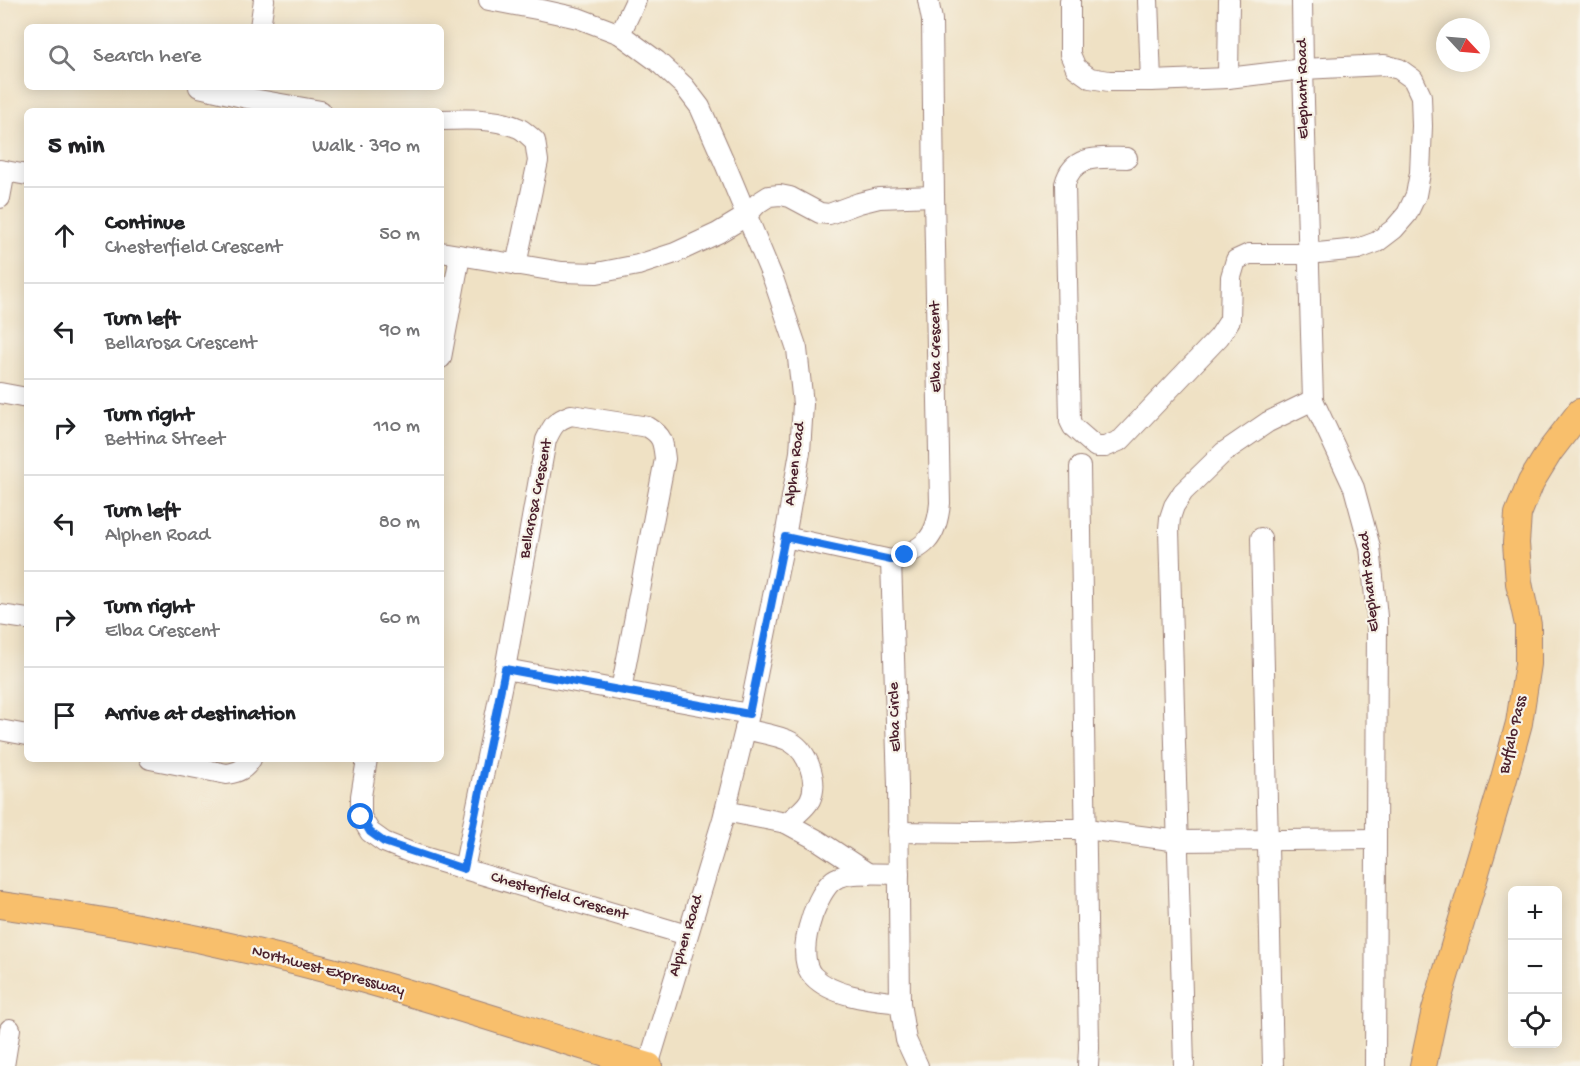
<!DOCTYPE html>
<html lang="en">
<head>
<meta charset="utf-8">
<style>
  body { margin:0; font-family:"Gochi Hand",sans-serif; background:#f6f6f6; color:#202124 }
  .controls { position:absolute; right:18px; bottom:18px; display:grid; overflow:hidden; border-radius:9px; box-shadow:0 3px 15px #0003 }
  .controls button { width:54px; height:54px; display:grid; place-items:center; padding:0; border:0; border-bottom:2px solid #e0e0e0; background:#fff; color:#202124; font:30px sans-serif }
  .compass { position:absolute; left:1436px; top:18px; width:54px; height:54px; border-radius:50%; background:#fff; box-shadow:0 3px 15px #0003; rotate:116deg }
  .stop { position:absolute; width:18px; height:18px; margin:-14px; border:4px solid #1a73e8; border-radius:50%; background:#fff }
  .stop.end { background:#1a73e8; border-color:#fff; box-shadow:0 2px 6px #0008 }
  .list { margin:0; padding:0; list-style:none }
  h2 { display:flex; justify-content:space-between; align-items:center; height:78px; margin:0; padding:0 24px; font-size:26px }
  h2 small { font-size:20px; font-weight:400; color:#757577 }
  .list li { display:grid; grid-template-columns:39px 1fr auto; gap:18px; align-items:center; box-sizing:border-box; height:96px; padding:0 24px; border-top:2px solid #e0e0e0 }
  .list b { display:block; font-size:22px; white-space:nowrap }
  .list p { margin:0; font-size:20px; white-space:nowrap; color:#757577 }
  .list em { font-size:20px; font-style:normal; color:#757577 }
  .icon { flex:none; width:33px; height:33px; fill:none; stroke:currentColor; stroke-width:2; stroke-linecap:round; stroke-linejoin:round }
  .map { position:relative; flex:none; width:1580px; height:1066px; overflow:hidden }
  .search { position:absolute; background:#fff; box-shadow:0 3px 15px #0003; left:24px; top:24px; width:420px; height:66px; display:flex; align-items:center; gap:15px; box-sizing:border-box; padding:0 21px; border-radius:9px; color:#757577; font-size:22px }
  .panel { position:absolute; background:#fff; box-shadow:0 3px 15px #0003; left:24px; top:108px; width:420px; height:654px; border-radius:9px }
  .map>svg:first-child { display:block }
  .lines { fill:none; stroke-linecap:round; stroke-linejoin:round }
  .minor-casing { stroke:#9c8078; stroke-width:22 }
  .major-casing { stroke:#9c8078; stroke-width:28 }
  .minor { stroke:#fff; stroke-width:20 }
  .major { stroke:#f8bf6c; stroke-width:26 }
  .route { stroke:#1a73e8; stroke-width:8 }
  .labels { text-anchor:middle; dominant-baseline:central; stroke-width:4.5; stroke-linejoin:round; paint-order:stroke }
  .street-label { font-size:16px; fill:#4a1f2b; stroke:#f7f3e8 }
</style>
</head>
<body>
<div class="map">
<svg width="1580" height="1066" viewBox="0 0 1580 1066">
  <rect width="100%" height="100%" fill="#f7f3e8"/>
  <filter id="ink" filterUnits="userSpaceOnUse"><feTurbulence type="fractalNoise" baseFrequency=".0167" numOctaves="2"/><feDisplacementMap in="SourceGraphic" scale="12" xChannelSelector="R" yChannelSelector="G"/><feConvolveMatrix kernelMatrix="1 2 1 2 8 2 1 2 1" color-interpolation-filters="sRGB"/></filter>
  <filter id="wash" filterUnits="userSpaceOnUse"><feTurbulence type="fractalNoise" baseFrequency=".008" numOctaves="4" result="noise"/><feDisplacementMap in="SourceGraphic" scale="24" xChannelSelector="R" yChannelSelector="G"/><feGaussianBlur stdDeviation="1.35" result="paint"/><feColorMatrix in="noise" values="0 0 0 0 0 0 0 0 0 0 0 0 0 0 0 0 0 1.4 0 .05"/><feComposite in="paint" operator="in"/></filter>
  <g filter="url(#wash)">
    <rect width="100%" height="100%" fill="#efe1c4"/>
  </g>
  <g filter="url(#ink)">
    <g class="lines">
      <g class="minor-casing">
        <g id="minor">
          <path d="M 489,0 L 542,10 L 578,18 L 620,34 L 657,61 L 684,86 L 700,107 L 726,166 L 774,281 L 797,349 L 803,404 L 800,452 L 785,537 L 749,714 L 723,819 L 648,1066"/>
          <path d="M 1070,0 L 1070,54 L 1076,68 L 1090,78 L 1109,81 L 1151,81 L 1228,78 L 1303,69 L 1384,65 L 1399,69 L 1413,79 L 1421,96 L 1422,126 L 1420,173 L 1416,195 L 1407,214 L 1394,229 L 1377,242 L 1358,249 L 1308,254 L 1249,254 L 1236,260 L 1231,277 L 1230,320 L 1219,337 L 1121,440 L 1105,447 L 1096,447 L 1073,427 L 1070,421 L 1065,184 C 1073,153 1101,158 1127,158"/>
          <path d="M 1148,0 L 1151,81"/>
          <path d="M 1302,0 L 1303,69 L 1313,400 L 1354,488 L 1370,547 L 1377,617 L 1375,1066"/>
          <path d="M 260,27 L 264,0"/>
          <path d="M 620,34 L 636,0"/>
          <path d="M 1228,78 L 1229,0"/>
          <path d="M 199,87 L 247,98 L 321,111"/>
          <path d="M 441,120 C 465,119 493,118 516,127 C 523,129 529,136 535,141 L 538,161 L 516,265"/>
          <path d="M 0,170 L 27,175"/>
          <path d="M 0,198 L 5,171"/>
          <path d="M 441,252 L 562,272 L 597,273 L 638,265 L 675,253 L 718,233 L 746,216 L 758,203 L 769,196 L 780,195 L 790,197 L 820,213 L 829,214 L 859,203 L 879,198 L 934,196"/>
          <path d="M 441,358 L 460,256"/>
          <path d="M 0,393 L 27,398"/>
          <path d="M 1080,467 L 1089,1048 L 1088,1066"/>
          <path d="M 785,537 L 891,560 C 924,549 937,539 940,503 L 934,196 L 932,20 L 928,0"/>
          <path d="M 1261,538 L 1273,1066"/>
          <path d="M 891,560 L 898,786 L 900,1003 L 906,1040 L 918,1066"/>
          <path d="M 0,615 L 27,619"/>
          <path d="M 505,669 L 749,714"/>
          <path d="M 745,729 C 759,733 779,735 791,742 C 808,752 819,782 810,800 C 805,809 794,817 786,823"/>
          <path d="M 0,730 L 27,735"/>
          <path d="M 150,759 L 227,774 C 239,772 245,769 251,759"/>
          <path d="M 367,759 L 361,796 L 361,817 L 370,832 L 384,842 L 414,854 L 464,869 L 687,935"/>
          <path d="M 725,811 L 786,823 L 819,841 L 869,874"/>
          <path d="M 898,832 L 974,833 L 1015,832 L 1045,829 L 1086,829 L 1179,841 L 1376,839"/>
          <path d="M 464,869 L 505,669 L 546,440 C 553,425 555,421 571,415 L 648,427 C 663,436 663,442 665,459 L 621,690"/>
          <path d="M 899,874 C 886,874 854,872 843,876 C 839,877 834,879 831,882 C 814,899 794,956 813,976 C 833,997 873,1000 900,1003"/>
          <path d="M 4,1066 L 10,1029"/>
          <path d="M 1184,1066 L 1169,529 L 1170,518 L 1174,506 L 1183,492 L 1224,452 L 1268,422 L 1313,400"/>
        </g>
      </g>
      <g class="major-casing">
        <g id="major">
          <path d="M 0,905 C 114,920 228,943 339,973 C 443,1001 545,1036 649,1066"/>
          <path d="M 1423,1066 L 1435,1010 L 1503,782 L 1519,723 L 1528,664 L 1528,625 L 1519,583 L 1516,543 L 1518,514 L 1531,482 L 1550,451 L 1580,412"/>
        </g>
      </g>
      <use href="#minor" class="minor"/>
      <use href="#major" class="major"/>
    </g>
  </g>
  <g class="lines" filter="url(#ink)">
    <path class="route" d="M 361,817 L 370,832 L 384,842 L 464,869 L 505,669 L 749,714 L 785,537 L 891,560 L 905,555"/>
  </g>
  <g class="labels">
    <g class="street-label">
      <text transform="translate(1304 89) rotate(-91)">Elephant Road</text>
      <text transform="translate(937 347) rotate(-91)">Elba Crescent</text>
      <text transform="translate(796 464) rotate(-83)">Alphen Road</text>
      <text transform="translate(537 499) rotate(-79)">Bellarosa Crescent</text>
      <text transform="translate(1370 582) rotate(-96)">Elephant Road</text>
      <text transform="translate(896 717) rotate(-92)">Elba Circle</text>
      <text transform="translate(1514 735) rotate(-77)">Buffalo Pass</text>
      <text transform="translate(559 897) rotate(16)">Chesterfield Crescent</text>
      <text transform="translate(687 936) rotate(-73)">Alphen Road</text>
      <text transform="translate(328 972) rotate(15)">Northwest Expressway</text>
    </g>
  </g>
</svg>
<div class="controls">
<button>+</button>
<button>−</button>
<button><svg class="icon" aria-label="locate" viewBox="0 0 24 24"><circle cx="12" cy="12" r="6"/><path d="M12 2v4M12 18v4M2 12h4M18 12h4"/></svg></button>
</div>
<svg class="compass" viewBox="-18 -18 36 36"><path d="M0-13l5 13h-10z" fill="#e53935"/><path d="M0 13l5-13h-10z" fill="#757577"/></svg>
<div class="stop" style="left:361px;top:817px"></div>
<div class="stop end" style="left:905px;top:555px"></div>
<div class="search"><svg class="icon" aria-label="search" viewBox="0 0 24 24"><circle cx="10" cy="10" r="6"/><path d="M15 15l6 6"/></svg>Search here</div>
<section class="panel">
<h2>5 min<small>Walk · 390 m</small></h2>
<ul class="list">
<li><svg class="icon" aria-label="ahead" viewBox="0 0 24 24"><path d="M12 20V5M6 11l6-6 6 6"/></svg><div><b>Continue</b><p>Chesterfield Crescent</p></div><em>50 m</em></li>
<li><svg class="icon" aria-label="left" viewBox="0 0 24 24"><path d="M17 20v-9H6M10 6l-5 5 5 5"/></svg><div><b>Turn left</b><p>Bellarosa Crescent</p></div><em>90 m</em></li>
<li><svg class="icon" aria-label="right" viewBox="0 0 24 24"><path d="M7 20v-9h11M14 6l5 5-5 5"/></svg><div><b>Turn right</b><p>Bettina Street</p></div><em>110 m</em></li>
<li><svg class="icon" aria-label="left" viewBox="0 0 24 24"><path d="M17 20v-9H6M10 6l-5 5 5 5"/></svg><div><b>Turn left</b><p>Alphen Road</p></div><em>80 m</em></li>
<li><svg class="icon" aria-label="right" viewBox="0 0 24 24"><path d="M7 20v-9h11M14 6l5 5-5 5"/></svg><div><b>Turn right</b><p>Elba Crescent</p></div><em>60 m</em></li>
<li><svg class="icon" aria-label="arrive" viewBox="0 0 24 24"><path d="M6 21V4h12l-3 4 3 4H6"/></svg><div><b>Arrive at destination</b></div></li>
</ul>
</section>
</div>
</body>
</html>
